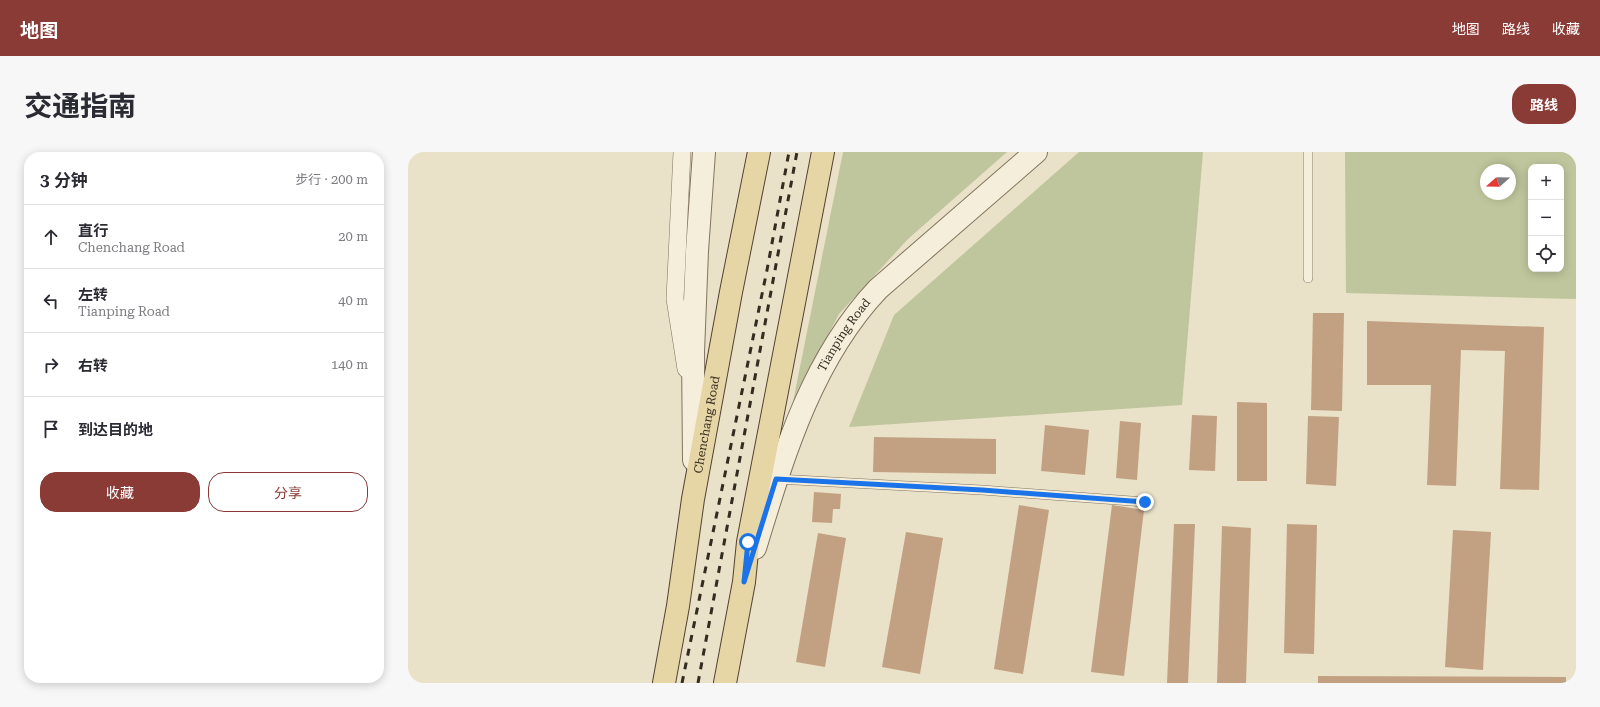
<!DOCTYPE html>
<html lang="zh">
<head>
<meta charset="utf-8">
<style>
  body { margin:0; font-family:"Roboto Serif","Noto Sans SC",serif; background:#f7f7f7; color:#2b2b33 }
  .controls { position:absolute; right:12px; top:12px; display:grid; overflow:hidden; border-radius:8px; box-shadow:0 2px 10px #0003 }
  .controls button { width:36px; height:36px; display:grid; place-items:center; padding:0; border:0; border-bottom:1px solid #e1e1e2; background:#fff; color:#2b2b33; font:20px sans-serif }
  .compass { position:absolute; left:1072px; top:12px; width:36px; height:36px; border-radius:50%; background:#fff; box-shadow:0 2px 10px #0003; rotate:250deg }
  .stop { position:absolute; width:12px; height:12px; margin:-9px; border:3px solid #1a73e8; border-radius:50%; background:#fff }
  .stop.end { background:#1a73e8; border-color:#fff; box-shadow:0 1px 4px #0008 }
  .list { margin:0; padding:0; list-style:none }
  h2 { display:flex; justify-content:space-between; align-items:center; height:52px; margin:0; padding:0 16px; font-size:17px }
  h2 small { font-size:13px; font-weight:400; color:#7c7c81 }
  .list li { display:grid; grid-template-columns:26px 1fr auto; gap:12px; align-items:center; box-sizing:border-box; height:64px; padding:0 16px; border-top:1px solid #e1e1e2 }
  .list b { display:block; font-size:15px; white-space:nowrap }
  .list p { margin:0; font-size:13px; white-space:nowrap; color:#7c7c81 }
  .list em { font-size:13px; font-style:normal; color:#7c7c81 }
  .actions { display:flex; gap:8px; padding:12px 16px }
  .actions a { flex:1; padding:9px 0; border:1px solid #8a3b36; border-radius:16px; text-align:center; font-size:14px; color:#8a3b36 }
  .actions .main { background:#8a3b36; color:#fff }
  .icon { flex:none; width:22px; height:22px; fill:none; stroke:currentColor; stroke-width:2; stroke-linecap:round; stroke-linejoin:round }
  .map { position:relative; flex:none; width:1168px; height:531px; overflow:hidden; border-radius:16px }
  header { display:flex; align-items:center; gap:24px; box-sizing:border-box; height:56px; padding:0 20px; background:#8a3b36; color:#fff }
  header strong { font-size:19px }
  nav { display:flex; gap:22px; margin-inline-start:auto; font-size:14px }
  .intro { display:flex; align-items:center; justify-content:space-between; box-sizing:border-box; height:96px; padding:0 24px }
  h1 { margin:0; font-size:28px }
  .button { padding:10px 18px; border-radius:16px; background:#8a3b36; color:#fff; font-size:14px; font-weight:700 }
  main { display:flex; gap:24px; padding:0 24px }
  aside { flex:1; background:#fff; border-radius:16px; box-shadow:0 2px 10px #0003 }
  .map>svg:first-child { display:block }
  .green { fill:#bfc69d; fill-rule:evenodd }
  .building { fill:#c2a182 }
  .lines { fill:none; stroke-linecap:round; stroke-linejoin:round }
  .service-casing { stroke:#83745f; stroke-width:10 }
  .minor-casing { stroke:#83745f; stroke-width:18 }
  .tertiary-casing { stroke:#83745f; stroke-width:24 }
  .primary-casing { stroke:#514333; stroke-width:24 }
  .service { stroke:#f5eeda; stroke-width:9 }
  .minor { stroke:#f5eeda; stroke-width:17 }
  .tertiary { stroke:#f5eeda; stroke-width:22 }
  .primary { stroke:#e7d6a5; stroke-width:22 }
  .rail { stroke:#352c21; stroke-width:3; stroke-dasharray:7 7; stroke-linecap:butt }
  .route { stroke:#1a73e8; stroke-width:5 }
  .labels { text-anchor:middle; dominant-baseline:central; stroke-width:3.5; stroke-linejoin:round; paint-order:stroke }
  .street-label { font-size:12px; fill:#352c21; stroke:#f1ebd6 }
</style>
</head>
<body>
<header>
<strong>地图</strong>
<nav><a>地图</a><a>路线</a><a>收藏</a></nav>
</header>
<div class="intro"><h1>交通指南</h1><a class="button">路线</a></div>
<main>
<aside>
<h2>3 分钟<small>步行 · 200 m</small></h2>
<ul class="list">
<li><svg class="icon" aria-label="ahead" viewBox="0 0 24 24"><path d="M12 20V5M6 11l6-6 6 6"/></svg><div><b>直行</b><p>Chenchang Road</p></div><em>20 m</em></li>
<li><svg class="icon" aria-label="left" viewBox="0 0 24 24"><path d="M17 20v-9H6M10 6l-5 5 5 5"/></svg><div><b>左转</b><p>Tianping Road</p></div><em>40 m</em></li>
<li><svg class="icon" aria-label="right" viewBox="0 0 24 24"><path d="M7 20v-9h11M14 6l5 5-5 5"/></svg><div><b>右转</b></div><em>140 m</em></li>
<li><svg class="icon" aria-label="arrive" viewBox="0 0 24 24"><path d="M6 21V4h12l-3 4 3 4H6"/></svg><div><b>到达目的地</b></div></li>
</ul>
<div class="actions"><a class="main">收藏</a><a>分享</a></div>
</aside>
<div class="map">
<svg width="1168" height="531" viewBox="0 0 1168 531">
  <rect width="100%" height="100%" fill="#e9e1c8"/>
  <g class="green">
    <path d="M 435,0 L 599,0 L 500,87 L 431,162 L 385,250 Z"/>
    <path d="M 671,0 L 795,0 L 774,253 L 441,275 L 486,163 Z"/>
    <path d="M 937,0 L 1168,0 L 1168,147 L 938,141 ZM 1123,15 L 1153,15 L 1153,117 L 1123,117 ZM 1078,18 L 1102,18 L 1102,42 L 1078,42 Z"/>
  </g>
  <g class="building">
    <path d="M 905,161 L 936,161 L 934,259 L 903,258 Z"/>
    <path d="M 959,169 L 1136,175 L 1131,338 L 1092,337 L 1097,199 L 1053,198 L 1048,334 L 1019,333 L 1023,233 L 959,233 Z"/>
    <path d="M 829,250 L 859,251 L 859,329 L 829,329 Z"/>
    <path d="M 784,263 L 809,264 L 807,319 L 781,318 Z"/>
    <path d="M 900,264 L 931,265 L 928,334 L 898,332 Z"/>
    <path d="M 712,269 L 733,271 L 729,328 L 708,326 Z"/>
    <path d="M 637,273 L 681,278 L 677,323 L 633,319 Z"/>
    <path d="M 466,285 L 588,287 L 588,322 L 465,320 Z"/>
    <path d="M 406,340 L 433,342 L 432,357 L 425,357 L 424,371 L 404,370 Z"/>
    <path d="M 611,353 L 641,358 L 615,522 L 586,517 Z"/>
    <path d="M 704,353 L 736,358 L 716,524 L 683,520 Z"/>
    <path d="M 766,372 L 787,372 L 780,531 L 759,531 Z"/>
    <path d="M 879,372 L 909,373 L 906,502 L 876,501 Z"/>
    <path d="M 814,374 L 843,376 L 838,531 L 809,531 Z"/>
    <path d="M 1045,378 L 1083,380 L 1075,518 L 1037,515 Z"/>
    <path d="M 498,380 L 535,386 L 512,522 L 474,515 Z"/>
    <path d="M 410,381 L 438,386 L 417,515 L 388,510 Z"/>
    <path d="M 910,524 L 1158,525 L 1158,531 L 910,531 Z"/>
  </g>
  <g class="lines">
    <g class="service-casing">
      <g id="service">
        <path d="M 900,0 L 900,126"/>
        <path d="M 369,327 L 574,338 L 737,350"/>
      </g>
    </g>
    <g class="minor-casing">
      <path id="minor" d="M 274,0 L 267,147 L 278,217"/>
    </g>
    <g class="tertiary-casing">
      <g id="tertiary">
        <path d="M 286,308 L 285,200 L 289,99 L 296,0"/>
        <path id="s1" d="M 347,396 C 375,305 403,208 470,137 L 628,0"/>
      </g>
    </g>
    <g class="primary-casing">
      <g id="primary">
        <path id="s2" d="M 256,531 L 270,454 L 285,347 L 323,140 L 351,0"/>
        <path d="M 317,531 L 336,430 L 340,390 L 415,0"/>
      </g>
    </g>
    <use href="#service" class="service"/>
    <use href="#minor" class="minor"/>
    <use href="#tertiary" class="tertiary"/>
    <use href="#primary" class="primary"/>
    <g class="rail">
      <path d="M 274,531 L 359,118 L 381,0"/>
      <path d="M 290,531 L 389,0"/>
    </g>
  </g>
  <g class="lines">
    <path class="route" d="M 340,390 L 336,430 L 368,327 L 574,338 L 737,350"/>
  </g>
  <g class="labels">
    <g class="street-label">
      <text stroke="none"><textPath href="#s1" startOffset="232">Tianping Road</textPath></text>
      <text stroke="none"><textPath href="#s2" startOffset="262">Chenchang Road</textPath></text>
    </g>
  </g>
</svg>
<div class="controls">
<button>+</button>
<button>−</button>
<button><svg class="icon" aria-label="locate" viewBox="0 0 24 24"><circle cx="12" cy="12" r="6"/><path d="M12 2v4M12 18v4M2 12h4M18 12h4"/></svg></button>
</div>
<svg class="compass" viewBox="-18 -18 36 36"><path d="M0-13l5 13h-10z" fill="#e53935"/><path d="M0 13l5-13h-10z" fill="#7c7c81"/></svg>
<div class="stop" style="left:340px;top:390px"></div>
<div class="stop end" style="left:737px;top:350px"></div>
</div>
</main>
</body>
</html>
